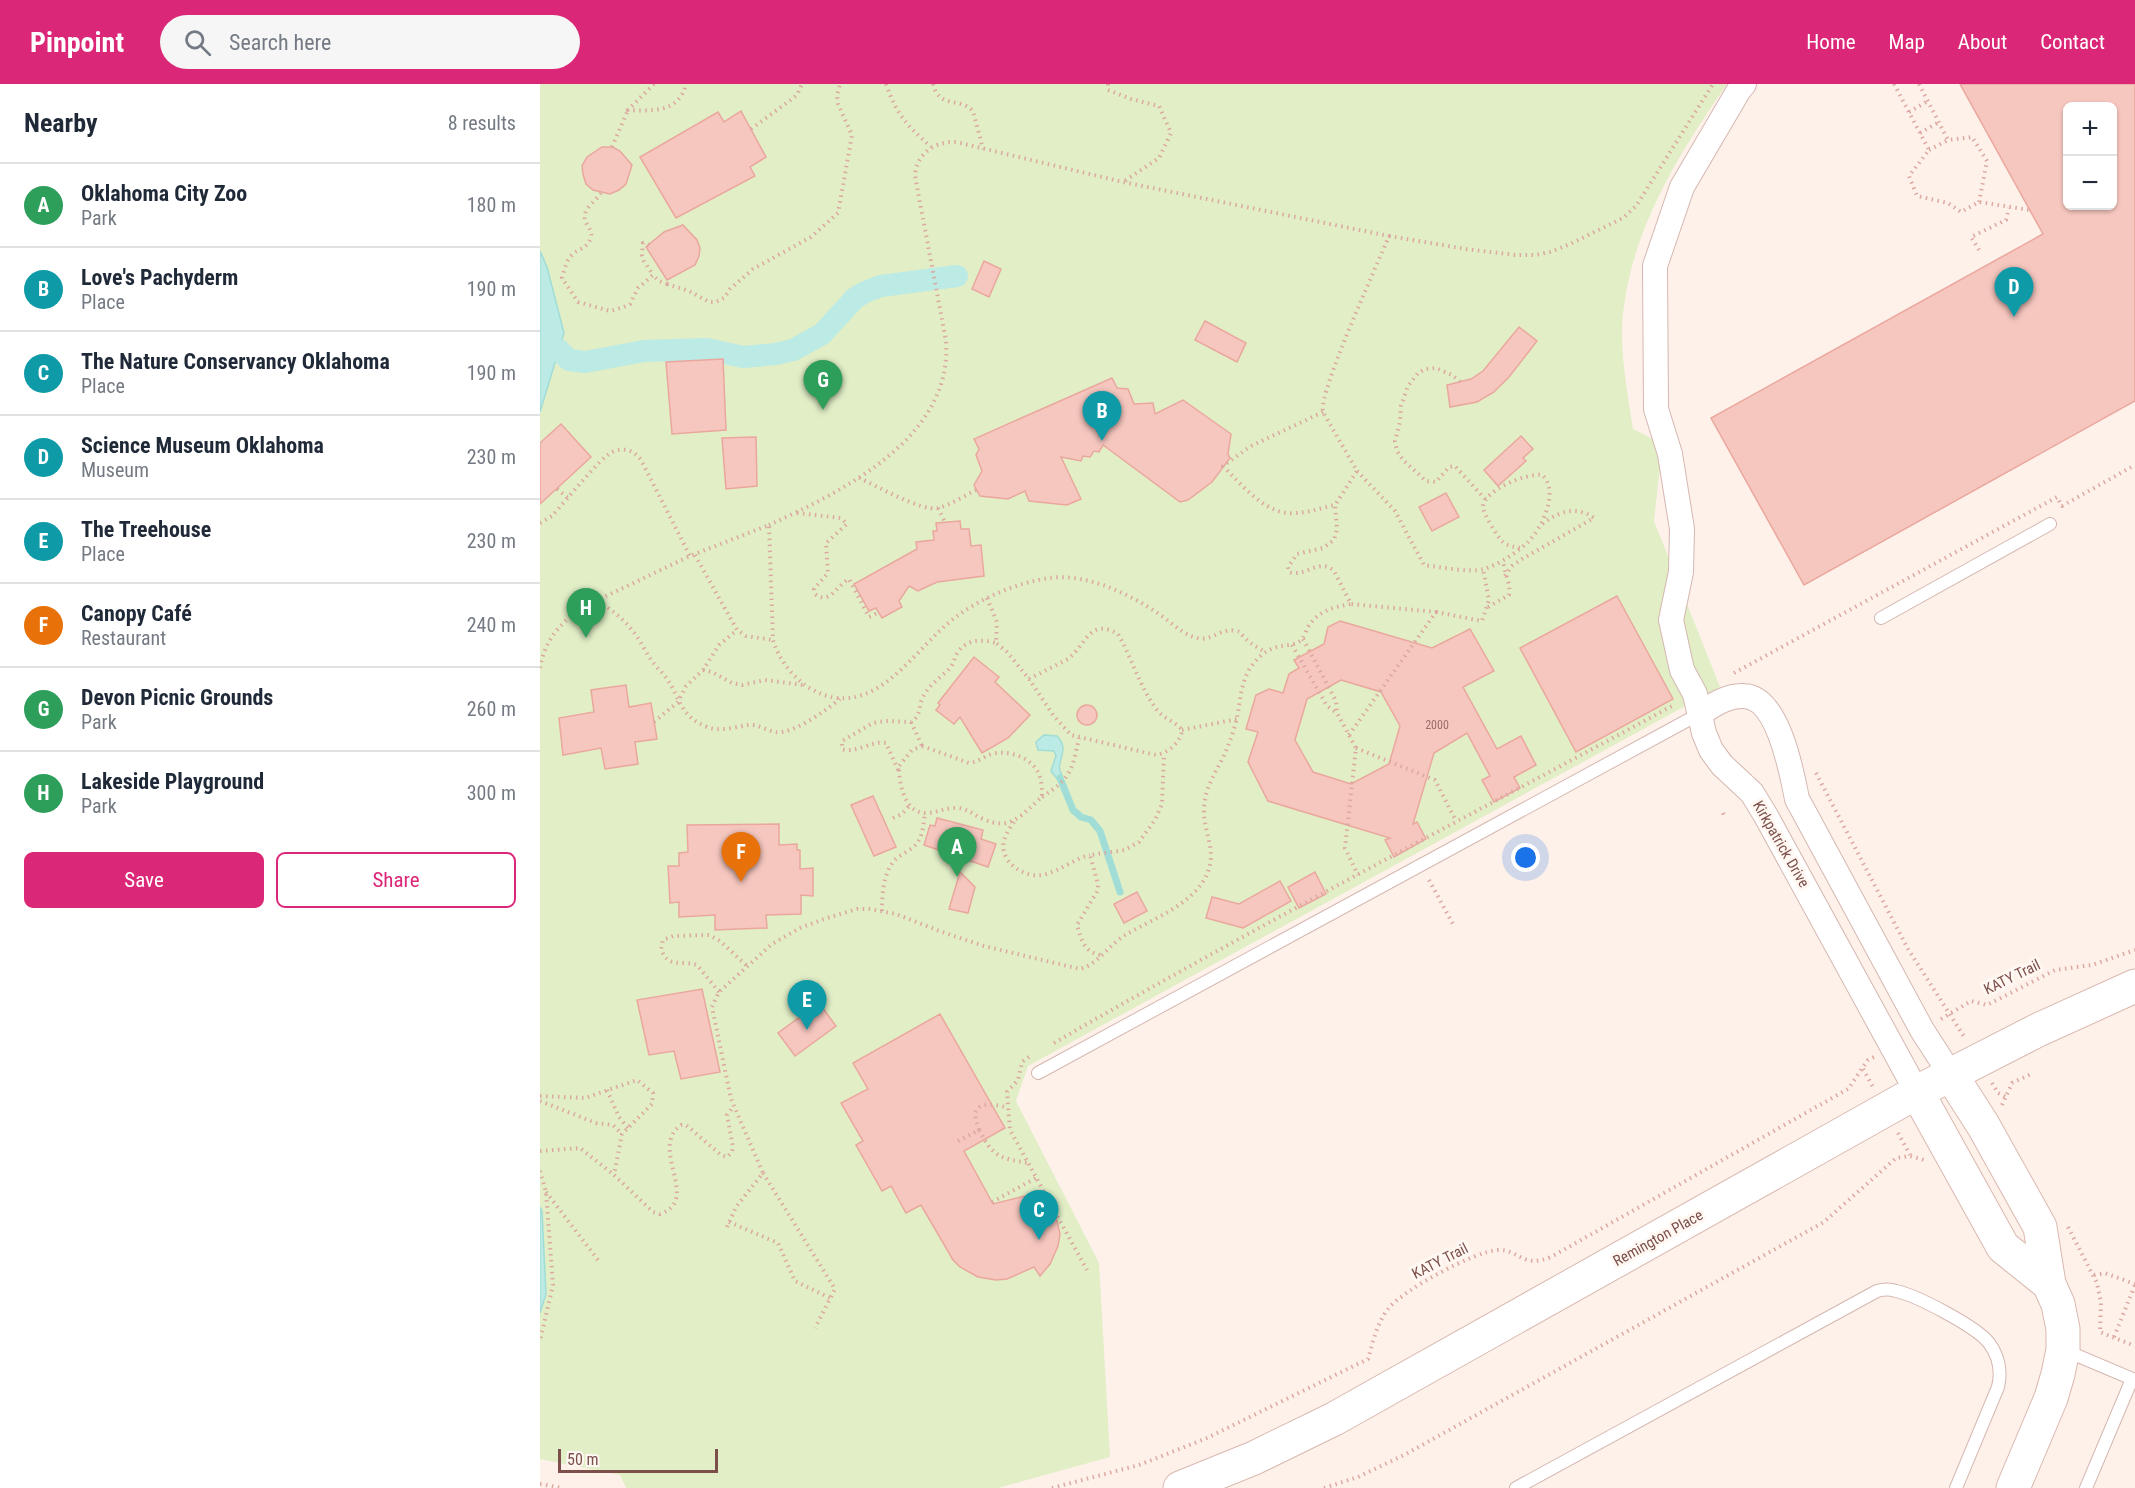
<!DOCTYPE html>
<html lang="en">
<head>
<meta charset="utf-8">
<style>
  body { margin:0; font-family:"Roboto Condensed",sans-serif; background:#f6f6f7; color:#1f2937 }
  .controls { position:absolute; right:18px; top:18px; display:grid; overflow:hidden; border-radius:9px; box-shadow:0 2px 4px #0004 }
  .controls button { width:54px; height:54px; display:grid; place-items:center; padding:0; border:0; border-bottom:2px solid #e0e1e3; background:#fff; color:#1f2937; font:30px sans-serif }
  .scale { position:absolute; left:18px; bottom:15px; width:160px; box-sizing:border-box; padding-left:6px; border:3px solid #7c4f4a; border-top:0; font-size:16px; line-height:21px; white-space:nowrap; color:#7c4f4a; -webkit-text-stroke:4px #fff7f2; paint-order:stroke }
  .you { position:absolute; left:986px; top:774px; width:21px; height:21px; margin:-15px; border:4px solid #fff; border-radius:50%; background:#1a73e8; box-shadow:0 0 0 9px #1a73e833 }
  .badge { display:grid; place-items:center; width:39px; height:39px; border-radius:50%; background:#db2777; color:#fff; font-size:20px; font-weight:700 }
  .pin { position:absolute; translate:-50% -50px; filter:drop-shadow(0 2px 3px #0008) }
  .pin::after { content:''; position:absolute; top:32px; width:21px; height:18px; background:inherit; clip-path:polygon(0 0,100% 0,50% 100%) }
  .list { margin:0; padding:0; list-style:none }
  h2 { display:flex; justify-content:space-between; align-items:center; height:78px; margin:0; padding:0 24px; font-size:26px }
  h2 small { font-size:20px; font-weight:400; color:#747a83 }
  .list li { display:grid; grid-template-columns:39px 1fr auto; gap:18px; align-items:center; box-sizing:border-box; height:84px; padding:0 24px; border-top:2px solid #e0e1e3 }
  .list b { display:block; font-size:22px; white-space:nowrap }
  .list p { margin:0; font-size:20px; white-space:nowrap; color:#747a83 }
  .list em { font-size:20px; font-style:normal; color:#747a83 }
  .actions { display:flex; gap:12px; padding:18px 24px }
  .actions a { flex:1; padding:14px 0; border:2px solid #db2777; border-radius:9px; text-align:center; font-size:21px; color:#db2777 }
  .actions .main { background:#db2777; color:#fff }
  .icon { flex:none; width:33px; height:33px; fill:none; stroke:currentColor; stroke-width:2; stroke-linecap:round; stroke-linejoin:round }
  .map { position:relative; flex:none; width:1595px; height:1404px; overflow:hidden }
  header { display:flex; align-items:center; gap:36px; box-sizing:border-box; height:84px; padding:0 30px; background:#db2777; color:#fff }
  header strong { font-size:28px }
  nav { display:flex; gap:33px; margin-inline-start:auto; font-size:21px }
  .search { width:420px; height:54px; background:#f6f6f7; display:flex; align-items:center; gap:15px; box-sizing:border-box; padding:0 21px; border-radius:33px; color:#747a83; font-size:22px }
  main { display:flex }
  aside { flex:1; background:#fff }
  .map>svg:first-child { display:block }
  .green { fill:#e1eec6 }
  .water { fill:#bceae5; stroke:#a1ddd7; stroke-width:1.5 }
  .lines { fill:none; stroke-linecap:round; stroke-linejoin:round }
  .stream { stroke:#a1ddd7; stroke-width:7 }
  .canal { stroke:#bceae5; stroke-width:22 }
  .building { fill:#f6c7bf; stroke:#eaa79e; stroke-width:1.5; fill-rule:evenodd }
  .lane-casing { stroke:#d5b7b1; stroke-width:14 }
  .street-casing { stroke:#d5b7b1; stroke-width:26 }
  .secondary-casing { stroke:#dab8b0; stroke-width:35 }
  .path { stroke:#dca9a1; stroke-width:4; stroke-dasharray:1.5 4.5; stroke-linecap:butt }
  .lane { stroke:#fff; stroke-width:12 }
  .street { stroke:#fff; stroke-width:24 }
  .secondary { stroke:#fff; stroke-width:33 }
  .labels { text-anchor:middle; dominant-baseline:central; stroke-width:6; stroke-linejoin:round; paint-order:stroke }
  .number-label { font-size:12px; fill:#9a6d67 }
  .street-label { font-size:15px; fill:#7c4f4a; stroke:#fff7f2 }
</style>
</head>
<body>
<header>
<strong>Pinpoint</strong>
<div class="search"><svg class="icon" aria-label="search" viewBox="0 0 24 24"><circle cx="10" cy="10" r="6"/><path d="M15 15l6 6"/></svg>Search here</div>
<nav><a>Home</a><a>Map</a><a>About</a><a>Contact</a></nav>
</header>
<main>
<aside>
<h2>Nearby<small>8 results</small></h2>
<ul class="list">
<li><span class="badge" style="background:#2e9e5b">A</span><div><b>Oklahoma City Zoo</b><p>Park</p></div><em>180 m</em></li>
<li><span class="badge" style="background:#0f9aa8">B</span><div><b>Love's Pachyderm</b><p>Place</p></div><em>190 m</em></li>
<li><span class="badge" style="background:#0f9aa8">C</span><div><b>The Nature Conservancy Oklahoma</b><p>Place</p></div><em>190 m</em></li>
<li><span class="badge" style="background:#0f9aa8">D</span><div><b>Science Museum Oklahoma</b><p>Museum</p></div><em>230 m</em></li>
<li><span class="badge" style="background:#0f9aa8">E</span><div><b>The Treehouse</b><p>Place</p></div><em>230 m</em></li>
<li><span class="badge" style="background:#e8710a">F</span><div><b>Canopy Café</b><p>Restaurant</p></div><em>240 m</em></li>
<li><span class="badge" style="background:#2e9e5b">G</span><div><b>Devon Picnic Grounds</b><p>Park</p></div><em>260 m</em></li>
<li><span class="badge" style="background:#2e9e5b">H</span><div><b>Lakeside Playground</b><p>Park</p></div><em>300 m</em></li>
</ul>
<div class="actions"><a class="main">Save</a><a>Share</a></div>
</aside>
<div class="map">
<svg width="1595" height="1404" viewBox="0 0 1595 1404">
  <rect width="100%" height="100%" fill="#fef1ea"/>
  <path class="green" d="M 0,0 L 1187,0 C 1141,67 1095,139 1084,222 C 1078,261 1087,306 1093,345 L 1113,355 L 1121,374 L 1114,437 L 1180,603 L 488,982 L 476,1017 L 559,1179 L 570,1373 L 458,1404 L 86,1404 L 80,1391 L 0,1375 L 0,1229 L 6,1210 L 2,1127 L 0,1123 L 0,328 L 24,249 L 7,183 L 0,167 Z"/>
  <g class="water">
    <path d="M 0,167 L 7,183 L 24,249 L 0,328 Z"/>
    <path d="M 504,651 L 517,652 C 532,667 513,678 522,691 L 518,696 L 511,687 L 516,672 L 514,667 L 498,666 L 496,658 Z"/>
    <path d="M 0,1123 L 2,1127 L 6,1210 L 0,1229 Z"/>
  </g>
  <g class="lines">
    <path class="stream" d="M 520,694 L 533,726 L 541,733 L 551,736 L 560,747 L 580,808"/>
    <path class="canal" d="M 19,266 L 29,276 L 45,278 L 104,267 L 167,265 L 203,273 L 236,270 L 253,266 L 282,250 L 315,214 L 325,208 L 341,202 L 417,192"/>
  </g>
  <g class="building">
    <path d="M 1420,0 L 1595,0 L 1595,317 L 1264,501 L 1171,334 L 1503,150 ZM 1527,22 L 1572,22 L 1572,122 L 1527,122 Z"/>
    <path d="M 201,27 L 226,73 L 210,83 L 215,92 L 136,134 L 100,73 L 178,28 L 184,38 Z"/>
    <path d="M 62,63 L 72,63 L 80,67 L 92,81 L 86,100 L 79,106 L 70,110 L 53,106 L 46,100 L 43,90 L 42,82 L 47,73 Z"/>
    <path d="M 143,141 L 157,156 L 160,164 L 159,172 L 155,181 L 127,196 L 106,163 L 124,148 Z"/>
    <path d="M 444,177 L 461,185 L 449,213 L 432,205 Z"/>
    <path d="M 665,237 L 706,259 L 697,278 L 655,256 Z"/>
    <path d="M 979,243 L 997,257 L 969,293 L 954,308 L 937,318 L 910,323 L 907,301 L 931,295 L 943,287 Z"/>
    <path d="M 183,275 L 186,346 L 132,350 L 126,278 Z"/>
    <path d="M 572,294 L 577,304 L 588,305 L 594,320 L 613,319 L 615,330 L 643,316 L 691,350 L 688,370 L 690,374 L 672,398 L 648,416 L 640,418 L 563,361 L 559,368 L 554,367 L 550,373 L 543,372 L 541,377 L 521,373 L 541,415 L 527,421 L 489,417 L 485,407 L 468,415 L 440,412 L 434,401 L 442,387 L 436,371 L 439,365 L 434,355 Z"/>
    <path d="M 21,340 L 51,373 L 0,420 L 0,359 Z"/>
    <path d="M 981,352 L 993,365 L 983,374 L 986,377 L 958,402 L 944,386 Z"/>
    <path d="M 216,353 L 217,402 L 186,405 L 182,354 Z"/>
    <path d="M 906,409 L 919,433 L 892,447 L 879,423 Z"/>
    <path d="M 420,437 L 421,445 L 429,445 L 431,462 L 441,461 L 444,492 L 397,498 L 378,507 L 369,502 L 359,517 L 362,523 L 342,534 L 336,524 L 329,527 L 314,500 L 377,465 L 376,458 L 394,456 L 393,447 L 397,447 L 396,439 Z"/>
    <path d="M 1077,512 L 1133,615 L 1036,668 L 980,564 Z"/>
    <path d="M 800,537 L 892,564 L 930,545 L 954,587 L 923,603 L 957,665 L 981,652 L 996,681 L 974,693 L 980,704 L 954,718 L 942,696 L 950,692 L 927,649 L 894,669 L 873,740 L 877,738 L 886,755 L 854,773 L 845,756 L 850,754 L 728,717 L 708,678 L 718,648 L 706,645 L 716,611 L 729,605 L 743,609 L 749,590 L 759,584 L 754,576 L 784,560 L 788,543 ZM 801,596 L 841,608 L 860,642 L 849,680 L 811,700 L 773,688 L 755,656 L 767,615 Z"/>
    <path d="M 434,573 L 459,593 L 455,598 L 490,631 L 468,654 L 442,669 L 420,633 L 414,640 L 396,626 L 400,621 L 398,619 Z"/>
    <path d="M 86,601 L 89,623 L 111,619 L 117,655 L 95,658 L 98,680 L 65,685 L 61,664 L 23,671 L 19,634 L 54,628 L 51,606 Z"/>
    <circle cx="547" cy="631" r="10"/>
    <path d="M 333,712 L 356,763 L 334,772 L 311,721 Z"/>
    <path d="M 397,734 L 443,746 L 441,755 L 456,760 L 448,783 L 384,761 L 390,741 L 395,742 Z"/>
    <path d="M 239,740 L 239,761 L 257,760 L 257,766 L 260,766 L 260,785 L 273,784 L 273,812 L 261,811 L 261,830 L 226,831 L 227,844 L 175,846 L 175,831 L 139,833 L 139,818 L 130,819 L 128,782 L 139,782 L 139,769 L 148,768 L 147,741 Z"/>
    <path d="M 420,788 L 435,803 L 428,829 L 409,825 Z"/>
    <path d="M 775,788 L 786,810 L 759,824 L 748,803 Z"/>
    <path d="M 740,797 L 751,817 L 703,844 L 666,834 L 672,813 L 699,820 Z"/>
    <path d="M 597,808 L 607,827 L 584,839 L 574,820 Z"/>
    <path d="M 162,905 L 180,988 L 141,995 L 134,967 L 109,971 L 97,916 Z"/>
    <path d="M 279,919 L 296,942 L 255,972 L 238,949 Z"/>
    <path d="M 400,930 L 465,1044 L 424,1067 L 453,1120 L 501,1108 L 517,1137 L 520,1150 L 518,1162 L 510,1180 L 500,1192 L 494,1183 L 467,1195 L 456,1196 L 438,1193 L 420,1183 L 413,1176 L 381,1121 L 366,1129 L 351,1102 L 342,1107 L 316,1061 L 323,1057 L 301,1019 L 328,1005 L 313,979 Z"/>
  </g>
  <g class="lines">
    <g class="lane-casing">
      <g id="lane">
        <path d="M 1341,534 L 1510,440"/>
        <path d="M 498,989 L 1161,629"/>
        <path d="M 1524,1266 L 1595,1296"/>
        <path d="M 976,1404 L 1337,1207 C 1344,1205 1350,1205 1356,1207 C 1376,1211 1437,1243 1449,1259 C 1458,1271 1462,1287 1458,1303 L 1416,1404"/>
        <path d="M 1546,1404 L 1592,1295"/>
      </g>
    </g>
    <g class="street-casing">
      <g id="street">
        <path d="M 1204,0 L 1199,6 L 1142,103 L 1115,182 L 1116,325 L 1130,370 L 1142,445 L 1141,488 L 1131,536 L 1142,586 L 1155,610 L 1164,649 L 1171,666 L 1182,681 L 1212,709 L 1226,732 L 1377,1008"/>
        <path d="M 1161,629 C 1173,621 1188,611 1204,612 C 1238,613 1252,689 1257,715 L 1382,946 L 1411,991"/>
      </g>
    </g>
    <g class="secondary-casing">
      <g id="secondary">
        <path d="M 1411,991 L 1443,1041 L 1500,1143 L 1509,1200 L 1518,1220 L 1523,1245 L 1523,1266 L 1518,1290 L 1511,1314 L 1473,1404"/>
        <path d="M 1377,1008 L 1463,1163 L 1509,1200"/>
        <path d="M 640,1404 L 714,1374 L 794,1335 L 1377,1008 L 1498,946 L 1595,902"/>
      </g>
    </g>
    <g class="path">
      <path d="M 114,0 L 88,26 C 112,27 139,29 146,0"/>
      <path d="M 346,0 C 358,33 366,40 391,63"/>
      <path d="M 393,0 C 399,25 420,13 433,27 L 443,65"/>
      <path d="M 568,0 L 568,6 L 591,15 L 619,22 L 631,49 L 619,74 L 583,98"/>
      <path d="M 1354,0 L 1389,66 L 1369,92 L 1377,112 L 1408,119 L 1421,128 L 1439,118 L 1490,126"/>
      <path d="M 1379,0 L 1408,56 L 1432,53 L 1447,77 L 1439,118"/>
      <path d="M 1369,28 L 1388,17"/>
      <path d="M 211,45 L 252,15 L 257,11 L 262,0"/>
      <path d="M 1380,49 L 1399,38"/>
      <path d="M 72,63 L 88,26"/>
      <path d="M 1389,66 L 1408,56"/>
      <path d="M 61,109 C 57,115 49,121 46,127 C 41,140 53,143 51,153 C 47,166 38,164 31,172 C 26,177 24,188 22,194 L 38,218 L 70,227 L 84,223 L 90,220 L 98,204 L 113,191 L 119,197 L 127,200 L 128,196"/>
      <path d="M 849,152 L 926,165 L 975,171 L 995,171 L 1010,168 L 1030,160 L 1083,134 L 1096,122 L 1173,0"/>
      <path d="M 109,161 L 103,159 L 102,171 L 104,177 L 113,191"/>
      <path d="M 1439,166 L 1431,153 L 1466,136 L 1469,124"/>
      <path d="M 127,200 L 149,207 L 169,218 L 176,218 L 184,214 L 190,205 L 213,185 L 271,153 L 298,129 L 312,51 L 298,20 L 297,11 L 300,0"/>
      <path d="M 920,298 L 912,291 L 896,284 L 885,285 L 878,289 L 868,302 L 861,322 L 860,338 L 855,357 L 857,367 L 863,376 L 886,397 L 896,398 L 909,383 L 915,382 L 946,416"/>
      <path d="M 783,328 L 711,362 L 683,382 C 702,401 727,433 757,429 C 770,428 782,424 794,421"/>
      <path d="M 817,387 L 855,427 L 884,481 C 900,483 929,489 944,485 C 960,480 976,469 988,458 C 1002,444 1020,407 1002,391 C 987,389 946,405 943,422 C 942,428 958,454 963,458 C 968,462 974,463 981,464"/>
      <path d="M 319,394 C 335,401 382,428 398,424 C 410,421 424,412 436,406"/>
      <path d="M 17,405 L 28,414"/>
      <path d="M 398,424 L 405,438"/>
      <path d="M 257,429 L 301,434 L 307,440 L 286,459 L 288,489 L 274,505 L 275,510 C 290,521 296,502 309,495 L 329,533 L 339,528"/>
      <path d="M 0,439 L 12,432 C 24,419 60,374 72,368 C 83,363 94,366 101,376 L 150,472"/>
      <path d="M 155,471 L 197,546 L 206,552 L 233,556"/>
      <path d="M 965,492 L 972,482 L 982,475 L 1054,434 C 1035,420 1016,429 1000,442"/>
      <path d="M 447,514 L 457,538 L 456,559 L 467,568 L 489,595 L 528,575 C 546,561 550,533 578,550 C 592,574 600,604 617,626 C 624,635 635,637 642,646 C 641,658 628,669 616,671 L 531,651 L 513,631 L 489,595"/>
      <path d="M 58,517 C 72,526 85,536 95,550 C 102,559 106,569 112,577 C 117,584 123,589 127,595 C 141,616 140,632 167,643 C 180,648 195,643 208,641 C 217,640 226,646 235,648 C 253,651 286,626 300,615"/>
      <path d="M 948,523 L 969,511 C 971,500 964,488 963,476"/>
      <path d="M 896,528 L 942,537 L 949,516 L 943,485"/>
      <path d="M 763,555 L 796,617 L 797,629 L 816,664 L 805,764 L 818,791"/>
      <path d="M 752,561 L 787,622 L 797,629"/>
      <path d="M 0,584 C 4,558 19,541 39,525 L 150,472 L 229,441 L 233,556 C 239,576 253,594 271,605 C 335,641 374,563 417,532 C 443,513 477,499 509,494 C 546,489 588,509 619,530 C 632,539 642,550 657,554 C 671,558 682,543 696,547 C 701,548 699,548 703,552 C 709,559 717,563 725,568"/>
      <path d="M 163,586 L 172,588 L 192,599 L 202,601 L 225,596 L 263,601"/>
      <path d="M 1194,589 L 1517,413 L 1522,422 L 1595,381"/>
      <path d="M 114,638 L 138,618 L 146,602 L 163,586 L 179,561 L 197,546"/>
      <path d="M 371,638 L 382,662"/>
      <path d="M 642,646 L 697,635"/>
      <path d="M 809,651 L 896,528 L 811,520"/>
      <path d="M 382,662 L 429,679 C 439,678 444,672 452,670 C 467,666 487,672 496,685 C 502,693 502,704 502,713 C 482,730 471,748 443,735 C 434,731 428,725 418,724 C 406,723 397,729 386,729 C 364,729 359,699 359,682 L 372,666 Z"/>
      <path d="M 816,664 L 895,696 L 916,737"/>
      <path d="M 358,686 L 346,659 C 332,656 316,670 302,665 L 302,657 L 333,639 L 345,637 L 371,638 C 382,631 378,622 383,613 C 389,601 400,594 409,585 C 414,580 414,574 418,568 C 427,555 442,555 456,559"/>
      <path d="M 1276,689 L 1368,865 L 1425,954"/>
      <path d="M 502,713 C 531,694 532,687 539,654"/>
      <path d="M 1183,729 L 1185,734"/>
      <path d="M 353,734 L 362,730 L 370,721"/>
      <path d="M 474,738 C 467,748 459,760 466,773 C 469,779 474,783 479,786 C 506,802 525,777 550,771"/>
      <path d="M 889,796 L 914,842"/>
      <path d="M 342,827 C 342,811 343,790 354,777 C 358,772 364,770 369,766 C 383,758 383,744 385,729"/>
      <path d="M 560,871 C 544,868 541,855 537,841 L 558,806 L 558,800 L 550,771 L 585,766 L 599,758 L 615,736 L 622,720 L 624,670"/>
      <path d="M 179,908 L 157,881 C 142,876 128,885 121,865 L 123,856 L 133,852 L 169,851 L 180,857 L 207,882"/>
      <path d="M 1401,935 L 1431,917 L 1447,921 L 1515,886 L 1552,881 L 1595,866"/>
      <path d="M 514,959 C 718,841 927,733 1134,621"/>
      <path d="M 489,973 L 482,978 L 478,996 L 467,1008 L 470,1046 L 547,1186"/>
      <path d="M 1323,985 L 1333,1003"/>
      <path d="M 1452,999 L 1458,1009 L 1466,1013"/>
      <path d="M 67,1006 L 79,1033 L 88,1044"/>
      <path d="M 0,1012 L 45,1014 L 97,996 L 113,1009 L 112,1020 L 82,1050 L 74,1091 L 113,1128 L 120,1130 C 162,1116 108,1064 141,1041 L 146,1041 L 181,1071 L 187,1073 L 192,1068 L 193,1063 L 187,1031 L 194,1022"/>
      <path d="M 0,1017 L 56,1039 L 73,1041 L 82,1050"/>
      <path d="M 1462,1021 L 1472,999 L 1493,989"/>
      <path d="M 439,1046 C 453,1072 458,1074 488,1079"/>
      <path d="M 1358,1049 L 1370,1071"/>
      <path d="M 418,1057 L 439,1046 C 438,1042 435,1034 435,1030 C 438,1016 459,1021 468,1024"/>
      <path d="M 0,1067 L 40,1064 L 74,1091"/>
      <path d="M 0,1087 L 6,1108 L 13,1201 L 0,1257"/>
      <path d="M 223,1089 L 295,1205 L 275,1244"/>
      <path d="M 6,1108 L 58,1176"/>
      <path d="M 452,1118 L 496,1094"/>
      <path d="M 189,1138 L 238,1159 L 255,1197 L 290,1214"/>
      <path d="M 187,1143 L 196,1123 L 223,1089 L 191,1015 L 172,923 L 179,908 L 232,860 L 260,844 L 287,834 L 317,825 L 330,825 L 356,830 L 402,848 L 444,862 L 540,885 C 559,880 570,859 587,850 C 616,833 669,815 671,773 C 671,756 663,741 664,724 C 665,702 677,687 685,669 C 690,658 694,646 697,634 C 700,618 701,600 709,586 C 716,574 728,564 741,562 C 748,561 757,561 762,555 C 765,552 766,546 768,543 C 778,527 793,523 811,520 L 794,487 C 780,473 764,494 749,488 L 748,483 L 757,470 L 783,464 L 794,456 L 797,445 L 795,421 L 817,387 L 783,328 C 778,309 838,179 849,152 L 583,98 L 416,58 C 395,57 376,70 375,92 L 406,257 C 413,354 303,407 229,441"/>
      <path d="M 1528,1143 L 1557,1199 L 1561,1219 L 1560,1248 L 1595,1262"/>
      <path d="M 1554,1191 L 1565,1189 L 1595,1200"/>
      <path d="M 1574,1253 L 1595,1201"/>
      <path d="M 0,1400 L 22,1404"/>
      <path d="M 512,1404 L 599,1381 L 667,1354 L 828,1275 C 833,1258 837,1238 849,1224 C 863,1206 935,1167 958,1166 C 979,1165 982,1185 1011,1173 L 1308,1005 L 1328,976 L 1334,973"/>
      <path d="M 784,1404 L 818,1393 L 866,1370 L 1284,1138 L 1356,1074 L 1370,1072 L 1384,1076"/>
    </g>
    <use href="#lane" class="lane"/>
    <use href="#street" class="street"/>
    <use href="#secondary" class="secondary"/>
  </g>
  <g class="labels">
    <g class="number-label">
      <text x="897" y="641">2000</text>
    </g>
    <g class="street-label">
      <text transform="translate(1241 760) rotate(60)">Kirkpatrick Drive</text>
      <text transform="translate(1472 893) rotate(-26)">KATY Trail</text>
      <text transform="translate(1118 1154) rotate(-29)">Remington Place</text>
      <text transform="translate(900 1177) rotate(-27)">KATY Trail</text>
    </g>
  </g>
</svg>
<div class="controls">
<button>+</button>
<button>−</button>
</div>
<div class="scale">50 m</div>
<div class="you"></div>
<div class="pin badge" style="left:417px;top:793px;background:#2e9e5b">A</div>
<div class="pin badge" style="left:562px;top:357px;background:#0f9aa8">B</div>
<div class="pin badge" style="left:499px;top:1156px;background:#0f9aa8">C</div>
<div class="pin badge" style="left:1474px;top:233px;background:#0f9aa8">D</div>
<div class="pin badge" style="left:267px;top:946px;background:#0f9aa8">E</div>
<div class="pin badge" style="left:201px;top:798px;background:#e8710a">F</div>
<div class="pin badge" style="left:283px;top:326px;background:#2e9e5b">G</div>
<div class="pin badge" style="left:46px;top:554px;background:#2e9e5b">H</div>
</div>
</main>
</body>
</html>
